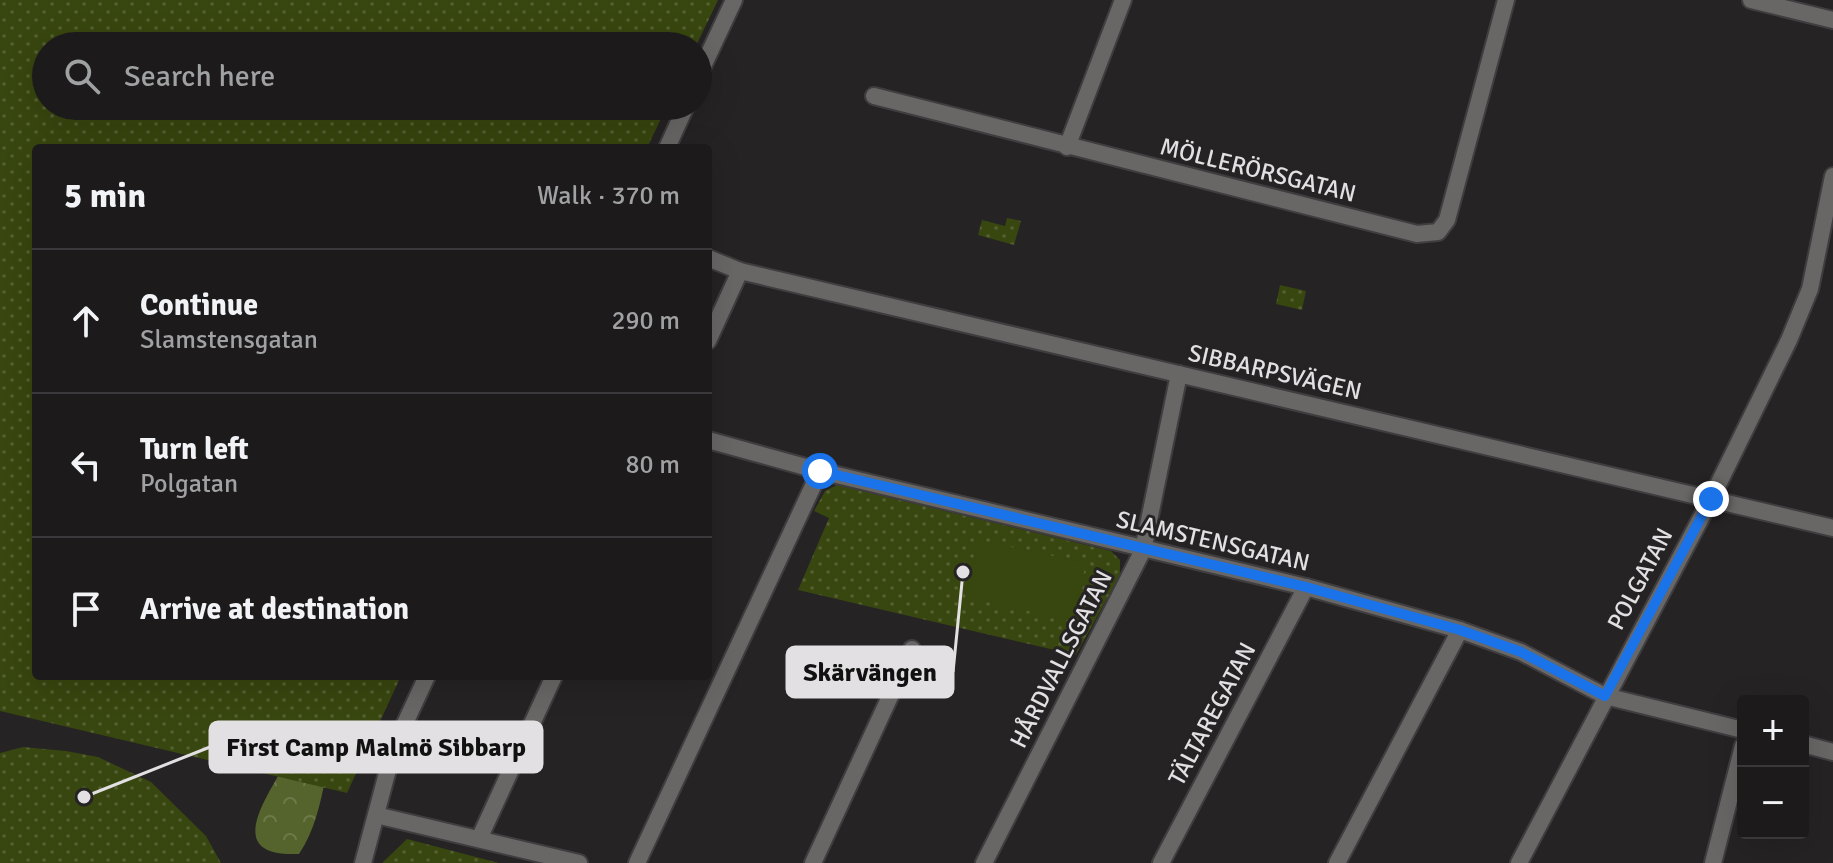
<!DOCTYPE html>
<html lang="en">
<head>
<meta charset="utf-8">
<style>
  body { margin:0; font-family:Signika,sans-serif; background:#252324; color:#f1f3f6 }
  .controls { position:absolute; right:24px; bottom:24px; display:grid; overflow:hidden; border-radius:8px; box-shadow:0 8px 32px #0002 }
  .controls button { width:72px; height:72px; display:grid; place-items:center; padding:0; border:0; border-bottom:2px solid #3a383a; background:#1c1a1b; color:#f1f3f6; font:40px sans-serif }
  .stop { position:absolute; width:24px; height:24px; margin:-18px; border:6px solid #1a73e8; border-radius:50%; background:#fff }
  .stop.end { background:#1a73e8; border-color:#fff; box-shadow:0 2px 8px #0008 }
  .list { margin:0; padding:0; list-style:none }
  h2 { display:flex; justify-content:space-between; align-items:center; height:104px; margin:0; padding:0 32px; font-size:34px }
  h2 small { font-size:26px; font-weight:400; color:#a0a1a3 }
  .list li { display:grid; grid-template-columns:52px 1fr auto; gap:24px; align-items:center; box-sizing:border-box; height:144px; padding:0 32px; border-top:2px solid #3a383a }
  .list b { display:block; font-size:30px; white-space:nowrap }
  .list p { margin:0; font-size:26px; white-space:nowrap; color:#a0a1a3 }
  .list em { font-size:26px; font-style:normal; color:#a0a1a3 }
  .icon { flex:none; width:44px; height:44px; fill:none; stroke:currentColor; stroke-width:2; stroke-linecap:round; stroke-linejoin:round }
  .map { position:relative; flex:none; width:1833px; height:863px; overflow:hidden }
  .search { position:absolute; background:#1c1a1b; box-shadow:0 8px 32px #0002; left:32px; top:32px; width:680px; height:88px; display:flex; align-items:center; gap:20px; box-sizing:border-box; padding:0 28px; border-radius:44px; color:#a0a1a3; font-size:30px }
  .panel { position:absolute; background:#1c1a1b; box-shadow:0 8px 32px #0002; left:32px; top:144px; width:680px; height:536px; border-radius:8px }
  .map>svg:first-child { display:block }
  .forest { fill:url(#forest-crowns) }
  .park { fill:url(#park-dots) }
  .garden { fill:#38460f }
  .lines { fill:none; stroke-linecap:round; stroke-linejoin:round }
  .minor-casing { stroke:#3f3d3f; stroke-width:20 }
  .tertiary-casing { stroke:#3f3d3f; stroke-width:20 }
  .minor { stroke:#686766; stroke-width:16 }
  .tertiary { stroke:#686766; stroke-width:16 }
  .route { stroke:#1a73e8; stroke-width:10 }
  .labels { text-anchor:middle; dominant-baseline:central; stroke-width:6; stroke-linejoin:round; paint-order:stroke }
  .street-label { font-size:24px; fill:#e2e0e2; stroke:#252324 }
  .leader { fill:none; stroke:#e2e0e2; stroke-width:3 }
  .callout-dot { fill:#e2e0e2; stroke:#252324; stroke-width:3 }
  .callout { fill:#e2e0e2; stroke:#e2e0e2; stroke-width:3 }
  .callout-label { font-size:26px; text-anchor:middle; font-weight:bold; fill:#111 }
</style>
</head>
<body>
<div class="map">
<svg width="1833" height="863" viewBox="0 0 1833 863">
  <defs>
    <pattern id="forest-crowns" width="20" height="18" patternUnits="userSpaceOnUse" patternTransform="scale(2)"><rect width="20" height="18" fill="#54642c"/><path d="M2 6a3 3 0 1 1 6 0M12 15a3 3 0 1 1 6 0" fill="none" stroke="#6c7a4a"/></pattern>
    <pattern id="park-dots" width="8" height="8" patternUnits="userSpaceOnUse" patternTransform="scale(2)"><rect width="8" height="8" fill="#38460f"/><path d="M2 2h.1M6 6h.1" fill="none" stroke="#546032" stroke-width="1.8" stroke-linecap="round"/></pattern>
  </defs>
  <rect width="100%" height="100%" fill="#252324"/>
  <path class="forest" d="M 285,764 L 326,776 C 320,804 315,830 299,854 C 224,857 264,802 285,764 Z"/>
  <g class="park">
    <path d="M 0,0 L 718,0 L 696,46 L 46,46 L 46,106 L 667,106 L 647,148 L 36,148 L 36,676 L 401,676 L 347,793 L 0,711 Z"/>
    <path d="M 1007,218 L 1021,221 L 1014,245 L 978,235 L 982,220 L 1005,226 Z"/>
    <path d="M 1280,285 L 1306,291 L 1302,310 L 1276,304 Z"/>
    <path d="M 837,485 L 1111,551 L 1120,560 L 1120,575 L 1076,655 L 798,590 L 829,518 L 814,511 L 825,491 Z"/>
    <path d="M 23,747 L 66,751 L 98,757 L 151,782 L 206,836 L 221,863 L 0,863 L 0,753 Z"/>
    <path d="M 407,839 L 499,863 L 382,863 Z"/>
  </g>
  <path class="garden" d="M 978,540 L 1086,563 L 1073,621 L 965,597 Z"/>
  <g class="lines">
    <g class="minor-casing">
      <g id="minor">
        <path d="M 1751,0 L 1833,20"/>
        <path d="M 874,96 L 1417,234 L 1438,232 L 1447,220 L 1506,0"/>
        <path d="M 1067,147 L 1123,0"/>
        <path d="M 708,258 L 740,271 L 1833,528"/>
        <path d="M 708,341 L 740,271"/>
        <path d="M 708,440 L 820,471 L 1306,587 L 1460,630 L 1521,652 L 1605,696 L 1743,730"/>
        <path d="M 1803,744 L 1833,752"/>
        <path d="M 376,815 L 579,863"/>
        <path d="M 479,839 L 554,676"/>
        <path d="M 637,863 L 820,471"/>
        <path d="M 813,863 L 912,649"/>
        <path d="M 984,863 L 1143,550 L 1179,374"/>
        <path d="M 1161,863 L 1306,587"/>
        <path d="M 1337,863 L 1460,630"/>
        <path d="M 1519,863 L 1711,499 L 1789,340 L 1810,289 L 1833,176"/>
        <path d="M 1713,863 L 1743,746"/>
      </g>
    </g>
    <g class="tertiary-casing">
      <g id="tertiary">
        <path d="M 698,77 L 734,0"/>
        <path d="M 667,148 L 686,106"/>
        <path d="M 363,863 L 394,747 L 427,676"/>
      </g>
    </g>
    <use href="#minor" class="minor"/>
    <use href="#tertiary" class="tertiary"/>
  </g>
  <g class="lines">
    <path class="route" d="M 820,471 L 1306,587 L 1460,630 L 1521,652 L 1605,696 L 1711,499"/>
  </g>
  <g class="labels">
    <g class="street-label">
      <text transform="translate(1258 170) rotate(14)">MÖLLERÖRSGATAN</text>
      <text transform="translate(1275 372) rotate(13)">SIBBARPSVÄGEN</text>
      <text transform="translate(1213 541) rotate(13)">SLAMSTENSGATAN</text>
      <text transform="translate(1640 579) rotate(-62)">POLGATAN</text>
      <text transform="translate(1061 659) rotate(-63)">HÅRDVALLSGATAN</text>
      <text transform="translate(1212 714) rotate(-62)">TÄLTAREGATAN</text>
    </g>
  </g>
  <path class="leader" d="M963 572L953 672M84 797L210 747"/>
  <g class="callout-dot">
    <circle cx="963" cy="572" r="8"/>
    <circle cx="84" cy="797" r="8"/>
  </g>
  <g class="callout">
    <rect x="787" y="647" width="166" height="50" rx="8"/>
    <rect x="210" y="722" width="332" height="50" rx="8"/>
  </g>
  <g class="callout-label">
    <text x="870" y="681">Skärvängen</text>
    <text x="376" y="756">First Camp Malmö Sibbarp</text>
  </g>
</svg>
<div class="controls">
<button>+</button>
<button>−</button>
</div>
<div class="stop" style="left:820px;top:471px"></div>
<div class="stop end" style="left:1711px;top:499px"></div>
<div class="search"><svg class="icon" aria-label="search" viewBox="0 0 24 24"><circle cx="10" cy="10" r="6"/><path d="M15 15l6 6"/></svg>Search here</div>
<section class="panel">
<h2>5 min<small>Walk · 370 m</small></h2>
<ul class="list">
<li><svg class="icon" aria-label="ahead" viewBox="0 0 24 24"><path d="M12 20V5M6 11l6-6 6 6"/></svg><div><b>Continue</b><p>Slamstensgatan</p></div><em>290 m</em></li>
<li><svg class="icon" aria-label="left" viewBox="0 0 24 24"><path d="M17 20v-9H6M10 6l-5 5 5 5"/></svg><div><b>Turn left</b><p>Polgatan</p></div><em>80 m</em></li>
<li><svg class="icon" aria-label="arrive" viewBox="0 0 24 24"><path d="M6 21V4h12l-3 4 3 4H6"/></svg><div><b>Arrive at destination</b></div></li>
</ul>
</section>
</div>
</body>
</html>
